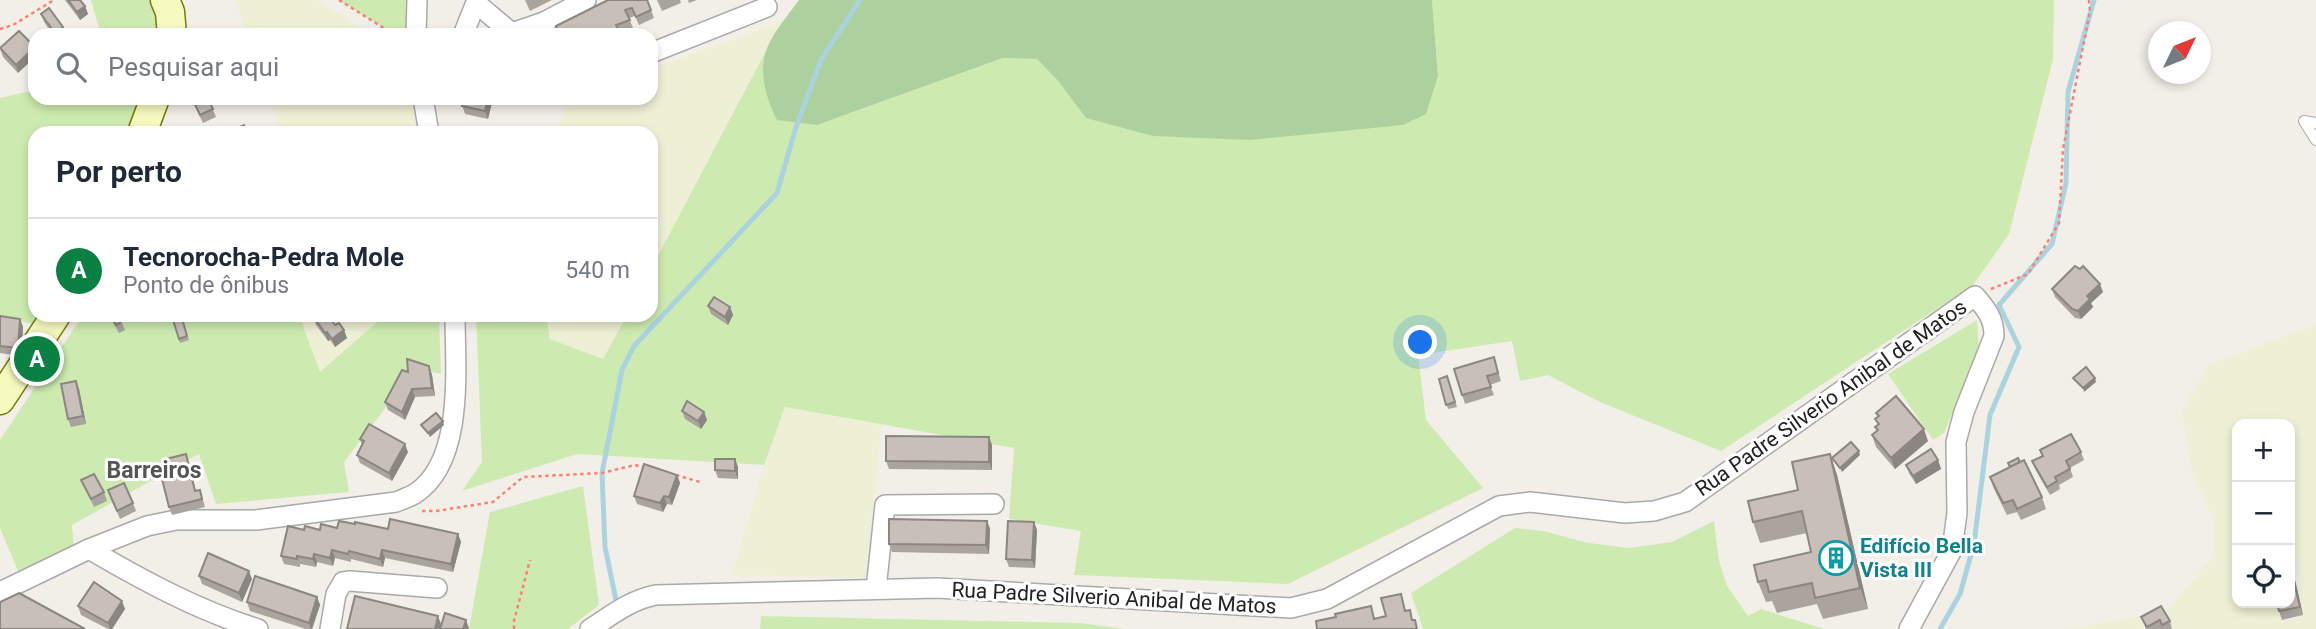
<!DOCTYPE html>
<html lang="pt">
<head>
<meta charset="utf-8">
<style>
  body { margin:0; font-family:Roboto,sans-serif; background:#f6f6f7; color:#1f2937 }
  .controls { position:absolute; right:21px; bottom:21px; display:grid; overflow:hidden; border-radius:14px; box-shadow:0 4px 10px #0003 }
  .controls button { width:63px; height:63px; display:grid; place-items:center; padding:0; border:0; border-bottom:2px solid #e0e1e3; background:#fff; color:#1f2937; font:35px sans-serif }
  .compass { position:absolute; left:2148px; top:21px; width:63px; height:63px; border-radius:50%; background:#fff; box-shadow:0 4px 10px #0003; rotate:47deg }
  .you { position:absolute; left:1421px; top:343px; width:24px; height:24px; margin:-18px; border:5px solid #fff; border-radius:50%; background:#1a73e8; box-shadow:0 0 0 10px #1a73e833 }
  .badge { display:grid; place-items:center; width:46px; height:46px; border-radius:50%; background:#0b8043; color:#fff; font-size:23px; font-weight:700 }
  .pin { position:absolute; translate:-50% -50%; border:4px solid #fff; box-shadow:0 2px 7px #0006 }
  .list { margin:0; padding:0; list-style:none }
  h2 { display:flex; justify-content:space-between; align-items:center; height:91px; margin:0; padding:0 28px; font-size:30px }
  h2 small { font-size:23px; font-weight:400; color:#747a83 }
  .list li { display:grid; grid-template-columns:46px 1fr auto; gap:21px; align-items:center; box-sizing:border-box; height:105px; padding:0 28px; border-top:2px solid #e0e1e3 }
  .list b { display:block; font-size:26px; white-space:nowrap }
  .list p { margin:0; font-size:23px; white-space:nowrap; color:#747a83 }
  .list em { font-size:23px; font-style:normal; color:#747a83 }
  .icon { flex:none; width:38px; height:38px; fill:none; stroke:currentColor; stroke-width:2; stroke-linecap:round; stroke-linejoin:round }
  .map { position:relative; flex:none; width:2316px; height:629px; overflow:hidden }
  .search { position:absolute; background:#fff; box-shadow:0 4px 10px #0003; left:28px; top:28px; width:630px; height:77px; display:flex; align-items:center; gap:18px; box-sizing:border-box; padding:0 24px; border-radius:21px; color:#747a83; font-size:26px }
  .panel { position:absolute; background:#fff; box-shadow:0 4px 10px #0003; left:28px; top:126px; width:630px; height:196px; border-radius:21px }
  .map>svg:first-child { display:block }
  .farmland { fill:#eef0d5; fill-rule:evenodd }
  .grass { fill:#cdebb0 }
  .forest { fill:#add19e }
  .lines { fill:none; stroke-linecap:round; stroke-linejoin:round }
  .stream { stroke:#aad3df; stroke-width:5 }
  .service-casing { stroke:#a9a9a9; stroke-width:12 }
  .minor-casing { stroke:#a9a9a9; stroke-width:22 }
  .secondary-casing { stroke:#707d05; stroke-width:31 }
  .path { stroke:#fa8072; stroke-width:2.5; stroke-dasharray:3.5 3.5; stroke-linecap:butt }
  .service { stroke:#fff; stroke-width:10 }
  .minor { stroke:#fff; stroke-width:19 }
  .secondary { stroke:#f7fabf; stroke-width:28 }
  .wall { fill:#aba49e }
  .shaded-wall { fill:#8b8681 }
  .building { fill:#c7bfb8; stroke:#8b8681; stroke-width:2 }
  .labels { text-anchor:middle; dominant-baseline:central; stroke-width:6; stroke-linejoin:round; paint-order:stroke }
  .street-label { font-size:21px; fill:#222; stroke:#fff }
  .culture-label { font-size:21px; font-weight:bold; fill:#0d838f; stroke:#fff; text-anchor:start }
  .neighbourhood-label { font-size:23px; font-weight:bold; fill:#555; stroke:#fff }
</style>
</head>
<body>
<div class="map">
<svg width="2316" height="629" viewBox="0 0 2316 629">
  <rect width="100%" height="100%" fill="#f2efe9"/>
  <g class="farmland">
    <path d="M 235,0 L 316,0 L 372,35 L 247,35 Z"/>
    <path d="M 785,20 L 651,271 L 651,133 L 554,133 L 571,98 L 651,98 L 651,69 Z"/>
    <path d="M 270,98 L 414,98 L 421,133 L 282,133 Z"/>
    <path d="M 299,315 L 385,315 L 319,372 Z"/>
    <path d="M 546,315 L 627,315 L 603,360 L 550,339 Z"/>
    <path d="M 2316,325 L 2316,629 L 2172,629 L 2166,611 L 2214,556 L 2213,517 L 2192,474 L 2182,412 L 2208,365 ZM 2237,424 L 2290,424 L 2290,566 L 2297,565 L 2303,615 L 2281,623 L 2277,603 L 2237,603 Z"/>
    <path d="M 785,407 L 882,425 L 865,578 L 732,575 L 764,465 Z"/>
    <path d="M 2143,616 L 2144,629 L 2062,629 Z"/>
  </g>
  <g class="grass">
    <path d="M 91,0 L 153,0 L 165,35 L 101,35 Z"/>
    <path d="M 339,0 L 417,0 L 416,35 L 395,35 Z"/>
    <path d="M 1432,0 L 2054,0 L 2053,59 L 2009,234 L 1973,285 L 1721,451 L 1600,402 L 1548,375 L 1520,381 L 1512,341 L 1418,355 L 1426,420 L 1483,488 L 1288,584 L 1074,575 L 1081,531 L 1009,519 L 1014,448 L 785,407 L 764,465 L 577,454 L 462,491 L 482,462 L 476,315 L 546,315 L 550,339 L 603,359 L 627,315 L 651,315 L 651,269 L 768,47 L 763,72 L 848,114 L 1003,58 L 1037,59 L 1059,82 L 1438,76 Z"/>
    <path d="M 35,90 L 35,98 L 146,98 L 136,133 L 35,133 L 35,315 L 48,315 L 39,326 L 0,316 L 0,98 Z"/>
    <path d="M 83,315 L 299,315 L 320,372 L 385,315 L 439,315 L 441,374 L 416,368 L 344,462 L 349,492 L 216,504 L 199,454 L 72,525 L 74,547 L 20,576 L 0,528 L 0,440 Z"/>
    <path d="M 1977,320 L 1979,351 L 1944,433 L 1933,440 L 1888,374 Z"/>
    <path d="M 583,486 L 599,605 L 568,629 L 469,629 L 490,512 Z"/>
    <path d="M 1714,521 L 1719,561 L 1727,586 L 1748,616 L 1761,609 L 1824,629 L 1423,629 L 1411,593 L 1515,528 L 1543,531 L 1589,543 L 1629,548 L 1672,542 Z"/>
    <path d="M 761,616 L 1080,623 L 1125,629 L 760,629 Z"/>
  </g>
  <path class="forest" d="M 799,0 L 1432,0 L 1438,76 L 1426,114 L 1403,125 L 1250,140 L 1153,136 L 1086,118 L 1059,82 L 1037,59 L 1003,58 L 817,125 L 777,120 C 766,98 757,70 768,46 C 775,30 789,14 799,0 Z"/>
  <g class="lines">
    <g class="stream">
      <path d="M 617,605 L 605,547 L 602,473 L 622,370 L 634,346 L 777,193 L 796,127 L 821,60 L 860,0"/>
      <path d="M 1940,629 L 1960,594 L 1974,544 L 1990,415 L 2019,347 L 1999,305 L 2052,244 L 2066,183 L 2068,92 L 2094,0"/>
    </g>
    <g class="service-casing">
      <path id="service" d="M 2316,123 L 2304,121 L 2316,140"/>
    </g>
    <g class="minor-casing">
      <g id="minor">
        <path d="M 476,3 L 514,35"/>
        <path d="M 512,33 L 544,22 L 586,0"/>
        <path d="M 416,35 L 417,0"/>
        <path d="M 463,35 L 477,0"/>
        <path d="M 651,53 L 767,7"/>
        <path d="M 423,98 L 429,133"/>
        <path d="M 89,549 L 147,526 L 176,520 L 256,520 L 396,502 C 403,499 410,497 416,493 C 465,460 455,367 455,315"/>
        <path d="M 876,589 L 885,505 L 994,504"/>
        <path d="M 0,592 L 89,549 C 142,580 199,611 258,629"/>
        <path d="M 330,629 L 336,594 L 343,582 L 350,581 L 437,588"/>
        <path d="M 590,629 C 612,615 630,600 656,595 L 937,588 L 1291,608 L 1327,599 L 1499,506 L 1530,502 L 1625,513 L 1654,511 L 1685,502 L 1975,296 C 1986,309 1994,318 1994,336 L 1964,412 L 1956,442 L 1957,513 L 1952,550 L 1909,629"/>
      </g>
    </g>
    <g class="secondary-casing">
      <g id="secondary">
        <path d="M 165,0 L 170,12 L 172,35"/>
        <path d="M 142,133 L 155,98"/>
        <path d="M 0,400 L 56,315"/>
      </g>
    </g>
    <g class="path">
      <path d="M 339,0 L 395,35"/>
      <path d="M 0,29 L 13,25 L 54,0"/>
      <path d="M 1991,289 L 2028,274 L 2059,223 L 2063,149 L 2090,11 L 2089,0"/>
      <path d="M 676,475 L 700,482"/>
      <path d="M 422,511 L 436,511 L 493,502 L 523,477 L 602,473 L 635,465 L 646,468"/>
      <path d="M 514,629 L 514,621 L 530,560"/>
    </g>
    <use href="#service" class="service"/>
    <use href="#minor" class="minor"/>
    <use href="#secondary" class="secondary"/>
  </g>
  <g class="wall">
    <path d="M 65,0 L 80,0 L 85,6 L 88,14 L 80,20 Z"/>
    <path d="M 525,0 L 552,0 L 530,11 Z"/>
    <path d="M 608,0 L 651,10 L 654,18 L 639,25 L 635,16 L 629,18 L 633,28 L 620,33 L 620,35 L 560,35 L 556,26 Z"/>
    <path d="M 657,0 L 680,0 L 681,3 L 662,11 Z"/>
    <path d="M 688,0 L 697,0 L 689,3 Z"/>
    <path d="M 41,14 L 66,35 L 53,35 L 44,22 Z"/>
    <path d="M 35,47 L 18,73 L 3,57 L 0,48 Z"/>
    <path d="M 191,98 L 208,98 L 216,117 L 203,123 Z"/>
    <path d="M 452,98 L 492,98 L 488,119 L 465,114 L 462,105 L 454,103 Z"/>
    <path d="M 2052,289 L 2103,292 L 2091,303 L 2093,307 L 2081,319 L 2075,318 L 2055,297 Z"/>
    <path d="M 708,306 L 730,307 L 733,315 L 728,325 L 711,314 Z"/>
    <path d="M 109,315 L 118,315 L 125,330 L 119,333 Z"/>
    <path d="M 181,315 L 189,340 L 180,343 L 172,317 Z"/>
    <path d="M 265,315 L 278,315 L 279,320 L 267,322 Z"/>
    <path d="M 0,316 L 20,319 L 23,327 L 21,356 L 0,353 Z"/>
    <path d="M 313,316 L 335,325 L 347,338 L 335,347 L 330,340 L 328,341 L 316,325 Z"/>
    <path d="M 1494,357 L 1501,381 L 1490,385 L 1494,395 L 1465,404 L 1454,369 Z"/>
    <path d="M 429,366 L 432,375 L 435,396 L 415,397 L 405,420 L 388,410 L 385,402 L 408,372 Z"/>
    <path d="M 1447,376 L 1457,407 L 1448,409 L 1439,379 Z"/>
    <path d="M 79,389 L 86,424 L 71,427 L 68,419 Z"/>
    <path d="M 682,411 L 704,412 L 707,420 L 701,429 L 685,419 Z"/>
    <path d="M 1876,413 L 1928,441 L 1895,469 L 1876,447 L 1872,435 L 1877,431 L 1875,427 L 1878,425 L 1875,419 L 1878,418 Z"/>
    <path d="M 989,437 L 992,445 L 992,470 L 889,469 L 886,461 Z"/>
    <path d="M 360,439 L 408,452 L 392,481 L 360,463 L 357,455 L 362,445 Z"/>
    <path d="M 2040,450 L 2081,452 L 2084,460 L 2070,468 L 2073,477 L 2059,485 L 2060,489 L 2050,495 L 2035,469 L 2032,461 L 2042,456 Z"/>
    <path d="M 186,454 L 196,491 L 200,490 L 205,507 L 172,515 L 169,507 L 169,469 Z"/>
    <path d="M 1830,454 L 1837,475 L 1868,609 L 1823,619 L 1817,604 L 1777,613 L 1772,601 L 1766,602 L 1758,582 L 1811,552 L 1807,533 L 1760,543 L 1753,522 L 1798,490 Z"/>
    <path d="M 735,459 L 738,467 L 738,479 L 718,478 L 715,470 Z"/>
    <path d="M 1938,460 L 1941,469 L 1916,484 L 1909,473 L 1906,465 Z"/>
    <path d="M 677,475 L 680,483 L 672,505 L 667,504 L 663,512 L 637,504 L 634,496 Z"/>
    <path d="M 1990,477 L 2042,497 L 2046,509 L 2021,520 L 2017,512 L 2007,515 L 1994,489 Z"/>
    <path d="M 81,480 L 104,492 L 107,501 L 94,507 Z"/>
    <path d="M 108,490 L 133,503 L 136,511 L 120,519 Z"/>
    <path d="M 987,521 L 990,529 L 989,554 L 892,552 L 889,544 Z"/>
    <path d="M 1034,522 L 1037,530 L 1035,568 L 1009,567 L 1006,559 Z"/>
    <path d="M 355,524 L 388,529 L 458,534 L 461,542 L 453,572 L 385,558 L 383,567 L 351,559 L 351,562 L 335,558 L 333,566 L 317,562 L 316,567 L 300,564 L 300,567 L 284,564 L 281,556 L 304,530 L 337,528 Z"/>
    <path d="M 2291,568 L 2294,576 L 2303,615 L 2282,620 L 2279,611 Z"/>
    <path d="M 199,576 L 252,579 L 242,602 L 202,584 Z"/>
    <path d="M 317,597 L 320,605 L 312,629 L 306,629 L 250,611 L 247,602 Z"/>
    <path d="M 78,606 L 125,609 L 112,629 L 108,629 L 81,615 Z"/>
    <path d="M 2141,617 L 2170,621 L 2172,629 L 2146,629 Z"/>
  </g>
  <g class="shaded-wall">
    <path d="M 85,6 L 88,14 L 80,20 L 77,12 Z"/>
    <path d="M 63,27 L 66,35 L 56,35 L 55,33 Z"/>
    <path d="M 35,47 L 35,57 L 18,73 L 16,65 Z"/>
    <path d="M 488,98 L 493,99 L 488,119 L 485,111 Z"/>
    <path d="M 2100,284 L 2103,292 L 2091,303 L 2093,307 L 2081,319 L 2078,311 L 2087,296 Z"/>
    <path d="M 730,307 L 733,315 L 728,325 L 725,317 Z"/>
    <path d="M 20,319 L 23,327 L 21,356 L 18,348 Z"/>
    <path d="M 344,330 L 347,338 L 335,347 L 332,339 Z"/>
    <path d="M 327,332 L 330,340 L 328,341 L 325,333 Z"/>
    <path d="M 429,366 L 432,375 L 435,396 L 432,388 Z"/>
    <path d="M 2095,378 L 2096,382 L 2084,392 L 2083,388 Z"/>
    <path d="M 76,381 L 79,389 L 86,424 L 83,416 Z"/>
    <path d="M 412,389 L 415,397 L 405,420 L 402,412 Z"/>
    <path d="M 704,412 L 707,420 L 701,429 L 698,421 Z"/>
    <path d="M 443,421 L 444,425 L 430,437 L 428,433 Z"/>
    <path d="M 1924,429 L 1928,441 L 1895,469 L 1891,458 Z"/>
    <path d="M 989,437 L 992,445 L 992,470 L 989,462 Z"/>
    <path d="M 405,444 L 408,452 L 392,481 L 389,473 Z"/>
    <path d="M 1859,451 L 1860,455 L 1842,472 L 1840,468 Z"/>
    <path d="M 1830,454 L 1837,475 L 1868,609 L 1860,588 Z"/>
    <path d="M 735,459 L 738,467 L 738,479 L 735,471 Z"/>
    <path d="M 1938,460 L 1941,469 L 1916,484 L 1913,476 Z"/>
    <path d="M 677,475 L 680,483 L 672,505 L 669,497 Z"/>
    <path d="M 664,496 L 667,504 L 663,512 L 660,503 Z"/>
    <path d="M 987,521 L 990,529 L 989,554 L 986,545 Z"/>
    <path d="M 1034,522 L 1037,530 L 1035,568 L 1032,560 Z"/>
    <path d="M 458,534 L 461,542 L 453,572 L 451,564 Z"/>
    <path d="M 332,550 L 335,558 L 333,566 L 330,558 Z"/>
    <path d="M 382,550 L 385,558 L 383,567 L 380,559 Z"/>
    <path d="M 314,554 L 317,562 L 316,567 L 313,559 Z"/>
    <path d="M 2291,568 L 2294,576 L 2303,615 L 2300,607 Z"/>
    <path d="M 249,571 L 252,579 L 242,602 L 239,593 Z"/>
    <path d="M 317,597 L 320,605 L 312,629 L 311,629 L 309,623 Z"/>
    <path d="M 122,601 L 125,609 L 112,629 L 110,629 L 108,623 Z"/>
    <path d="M 438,616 L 441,624 L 440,629 L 435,629 Z"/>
    <path d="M 466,620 L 469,628 L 468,629 L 463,629 Z"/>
  </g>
  <g class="building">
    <path d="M 68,0 L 80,0 L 85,6 L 77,12 Z"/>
    <path d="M 608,0 L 647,0 L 651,10 L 636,17 L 632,8 L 625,10 L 630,20 L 616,25 L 618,28 L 603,35 L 560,35 L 556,26 Z"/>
    <path d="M 49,8 L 63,27 L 55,33 L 41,14 Z"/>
    <path d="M 19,31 L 35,47 L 16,65 L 0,48 Z"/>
    <path d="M 192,98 L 208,98 L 213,109 L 200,115 Z"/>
    <path d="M 464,98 L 488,98 L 485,111 L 462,106 Z"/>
    <path d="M 244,125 L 247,133 L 231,133 L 231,131 Z"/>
    <path d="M 2075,266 L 2080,269 L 2083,266 L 2100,284 L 2087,296 L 2090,299 L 2078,311 L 2072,309 L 2052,289 Z"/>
    <path d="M 714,297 L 730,307 L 725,317 L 708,306 Z"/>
    <path d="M 110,315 L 118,315 L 122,321 L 116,325 Z"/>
    <path d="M 178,315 L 181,315 L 187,336 L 179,339 L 172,317 Z"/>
    <path d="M 265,315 L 277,315 L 265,318 Z"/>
    <path d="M 315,315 L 328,315 L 335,325 L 339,323 L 344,330 L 332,339 L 327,332 L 325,333 L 313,316 Z"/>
    <path d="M 0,316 L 20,319 L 18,348 L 0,346 Z"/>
    <path d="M 1494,357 L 1498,373 L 1487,376 L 1491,387 L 1462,395 L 1454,369 Z"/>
    <path d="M 407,359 L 429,366 L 432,388 L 412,389 L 402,412 L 385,402 L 402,370 L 408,372 Z"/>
    <path d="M 2086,367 L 2095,378 L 2083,388 L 2073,378 Z"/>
    <path d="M 1447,376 L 1455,402 L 1446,405 L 1439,379 Z"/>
    <path d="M 76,381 L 83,416 L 68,419 L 61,384 Z"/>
    <path d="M 1896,396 L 1924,429 L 1891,458 L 1872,435 L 1878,430 L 1875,427 L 1879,424 L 1875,419 L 1879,416 L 1876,413 Z"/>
    <path d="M 687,401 L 704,412 L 698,421 L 682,411 Z"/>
    <path d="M 436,413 L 443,421 L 428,433 L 421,425 Z"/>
    <path d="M 369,424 L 405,444 L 389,473 L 357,455 L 364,441 L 360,439 Z"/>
    <path d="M 2071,434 L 2081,452 L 2066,461 L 2070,469 L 2055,477 L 2057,481 L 2047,487 L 2032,461 L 2043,456 L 2040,450 Z"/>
    <path d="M 886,436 L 989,437 L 989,462 L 886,461 Z"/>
    <path d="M 1851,442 L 1859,451 L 1840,468 L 1832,458 Z"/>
    <path d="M 1931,449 L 1938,460 L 1913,476 L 1906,465 Z"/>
    <path d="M 186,454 L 195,491 L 200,490 L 202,499 L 169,507 L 160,471 L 169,469 L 166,459 Z"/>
    <path d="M 1830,454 L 1860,588 L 1815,598 L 1812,583 L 1769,592 L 1766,580 L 1758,582 L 1754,565 L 1811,552 L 1802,511 L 1753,522 L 1748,501 L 1798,490 L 1792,462 Z"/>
    <path d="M 2018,458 L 2020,462 L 2010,467 L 2008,463 Z"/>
    <path d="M 715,459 L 735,459 L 735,471 L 715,470 Z"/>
    <path d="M 2024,460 L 2042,497 L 2017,509 L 2013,500 L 2003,503 L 1990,477 Z"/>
    <path d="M 644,464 L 677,475 L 669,497 L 664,496 L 660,503 L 634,496 Z"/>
    <path d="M 94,474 L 104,492 L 91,499 L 81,480 Z"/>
    <path d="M 124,483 L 133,503 L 117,511 L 108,490 Z"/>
    <path d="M 390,519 L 458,534 L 451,564 L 382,550 L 380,559 L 349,551 L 348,554 L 332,550 L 330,558 L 314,554 L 313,559 L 297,556 L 297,559 L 281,556 L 288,526 L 304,530 L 305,526 L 320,530 L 321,524 L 337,528 L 339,521 L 355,524 L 355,522 L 388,529 Z"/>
    <path d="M 889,519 L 987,521 L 986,545 L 889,544 Z"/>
    <path d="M 1008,521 L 1034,522 L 1032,560 L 1006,559 Z"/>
    <path d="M 208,553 L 249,571 L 239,593 L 199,576 Z"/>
    <path d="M 2290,568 L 2291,568 L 2300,607 L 2279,611 L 2277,603 L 2290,603 Z"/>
    <path d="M 255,576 L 317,597 L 309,623 L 247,602 Z"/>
    <path d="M 94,582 L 122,601 L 108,623 L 78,606 Z"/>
    <path d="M 19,593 L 85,629 L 1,629 L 0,628 L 0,602 Z"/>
    <path d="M 1401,594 L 1405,611 L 1410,610 L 1412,620 L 1415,620 L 1417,629 L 1317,629 L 1316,621 L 1336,617 L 1335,614 L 1371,606 L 1374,619 L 1386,616 L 1381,598 Z"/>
    <path d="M 355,596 L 438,616 L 435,629 L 347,629 Z"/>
    <path d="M 2161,606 L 2170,621 L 2162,625 L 2160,620 L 2147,627 L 2141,617 Z"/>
    <path d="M 445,613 L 466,620 L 463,629 L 440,629 Z"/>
  </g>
  <defs>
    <g id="building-ring" transform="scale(1.75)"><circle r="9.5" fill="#fff" stroke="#0f9aa8" stroke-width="1.5"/><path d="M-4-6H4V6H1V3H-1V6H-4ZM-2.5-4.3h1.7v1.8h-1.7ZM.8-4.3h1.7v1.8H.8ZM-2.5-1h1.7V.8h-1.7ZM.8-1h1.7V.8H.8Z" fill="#0f9aa8"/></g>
  </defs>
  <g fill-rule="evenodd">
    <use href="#building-ring" x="1836" y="558"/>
  </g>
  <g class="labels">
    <g class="street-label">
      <text transform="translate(1831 398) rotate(-35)">Rua Padre Silverio Anibal de Matos</text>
      <text transform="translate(1114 598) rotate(3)">Rua Padre Silverio Anibal de Matos</text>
    </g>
    <g class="culture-label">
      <text x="1860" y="546">Edifício Bella<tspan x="1860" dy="24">Vista III</tspan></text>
    </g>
    <g class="neighbourhood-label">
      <text x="154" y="470">Barreiros</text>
    </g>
  </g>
</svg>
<div class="controls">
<button>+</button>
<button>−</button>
<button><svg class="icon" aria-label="locate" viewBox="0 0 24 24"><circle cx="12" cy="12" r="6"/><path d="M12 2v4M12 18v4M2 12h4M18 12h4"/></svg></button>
</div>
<svg class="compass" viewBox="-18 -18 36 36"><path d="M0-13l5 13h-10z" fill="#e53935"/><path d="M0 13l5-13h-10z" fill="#747a83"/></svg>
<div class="you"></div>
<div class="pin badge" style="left:37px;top:359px">A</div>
<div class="search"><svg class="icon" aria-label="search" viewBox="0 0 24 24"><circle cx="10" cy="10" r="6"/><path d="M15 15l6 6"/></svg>Pesquisar aqui</div>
<section class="panel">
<h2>Por perto<small></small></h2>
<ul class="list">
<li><span class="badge">A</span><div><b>Tecnorocha-Pedra Mole</b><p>Ponto de ônibus</p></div><em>540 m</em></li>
</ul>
</section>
</div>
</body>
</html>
